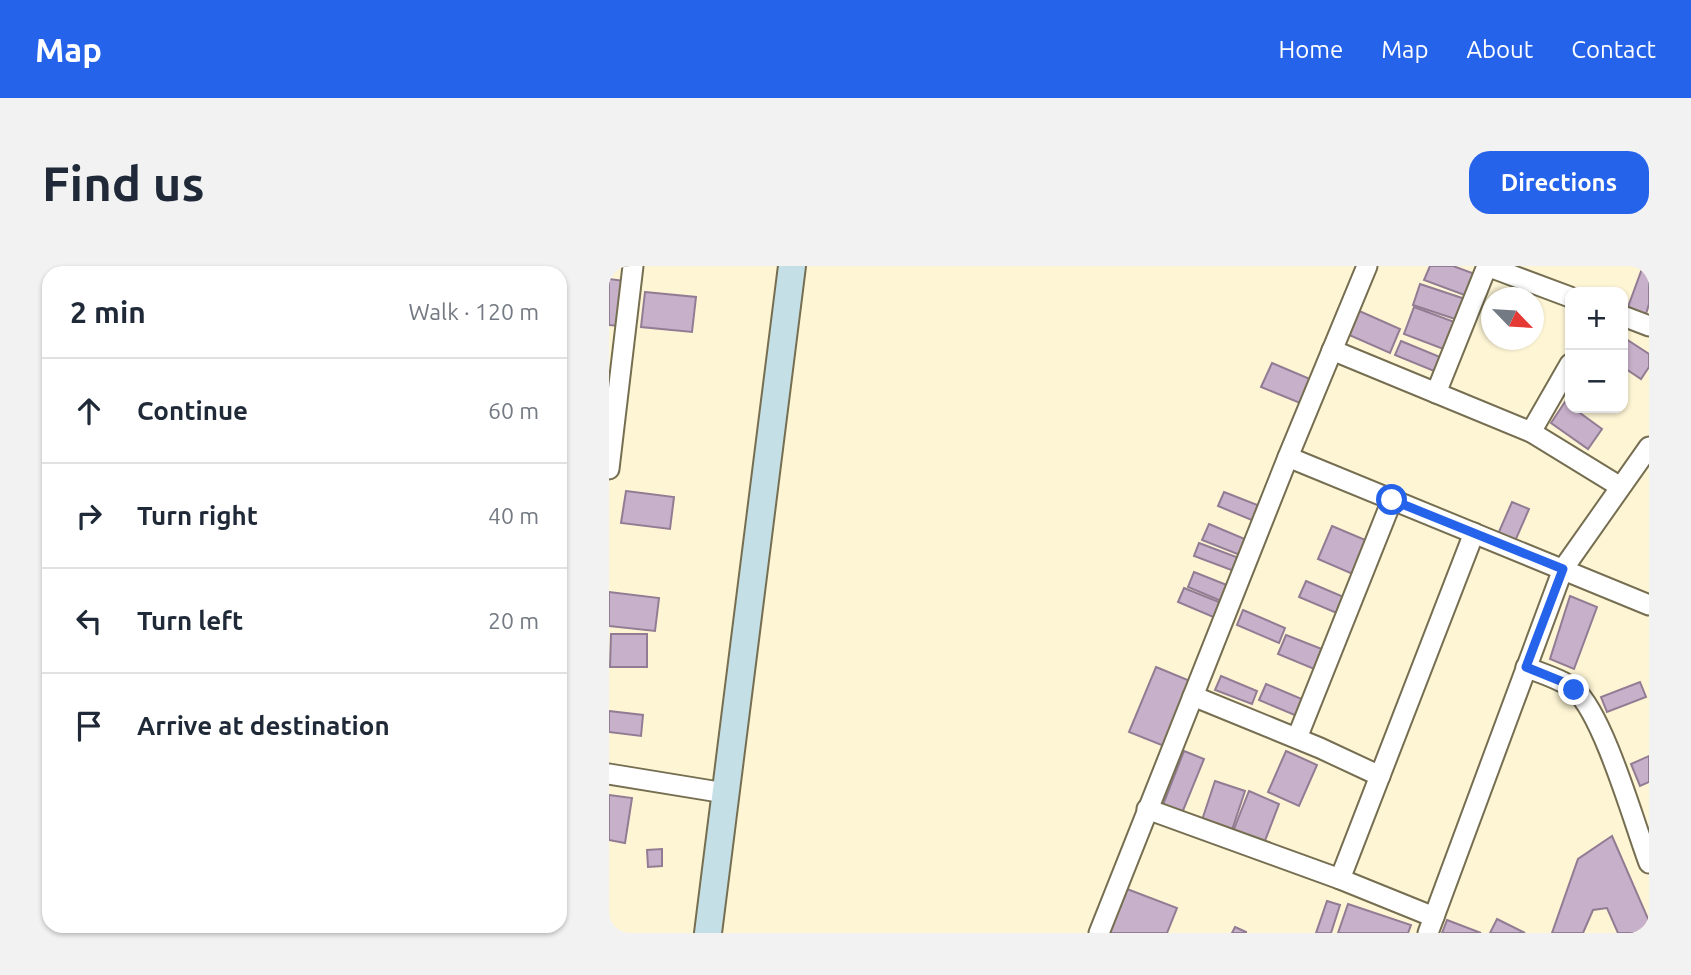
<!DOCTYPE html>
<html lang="en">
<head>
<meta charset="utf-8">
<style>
  body { margin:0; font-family:Ubuntu,sans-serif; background:#f2f2f3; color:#1f2937 }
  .controls { position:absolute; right:21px; top:21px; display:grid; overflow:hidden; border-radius:14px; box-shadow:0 2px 5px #0004 }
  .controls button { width:63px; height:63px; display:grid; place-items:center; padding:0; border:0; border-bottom:2px solid #e0e1e3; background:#fff; color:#1f2937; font:35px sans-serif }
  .compass { position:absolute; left:872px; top:21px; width:63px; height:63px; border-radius:50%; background:#fff; box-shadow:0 2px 5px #0004; rotate:115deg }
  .stop { position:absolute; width:21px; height:21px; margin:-16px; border:5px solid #2563eb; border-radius:50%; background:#fff }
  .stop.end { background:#2563eb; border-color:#fff; box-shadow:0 2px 7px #0008 }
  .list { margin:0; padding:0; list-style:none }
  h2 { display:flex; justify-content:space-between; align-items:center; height:91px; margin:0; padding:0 28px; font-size:30px }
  h2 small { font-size:23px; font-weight:400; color:#747a83 }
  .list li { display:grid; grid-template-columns:46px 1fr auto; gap:21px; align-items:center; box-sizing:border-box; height:105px; padding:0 28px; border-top:2px solid #e0e1e3 }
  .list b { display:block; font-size:26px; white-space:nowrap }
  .list em { font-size:23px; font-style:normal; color:#747a83 }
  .icon { flex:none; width:38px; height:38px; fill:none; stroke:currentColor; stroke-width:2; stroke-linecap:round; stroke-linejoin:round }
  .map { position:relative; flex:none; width:1040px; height:667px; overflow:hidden; border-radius:21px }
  header { display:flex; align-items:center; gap:42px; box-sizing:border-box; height:98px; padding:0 35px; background:#2563eb; color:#fff }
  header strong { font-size:33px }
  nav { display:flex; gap:38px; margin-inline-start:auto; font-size:24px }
  .intro { display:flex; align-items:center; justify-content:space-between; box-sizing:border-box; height:168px; padding:0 42px }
  h1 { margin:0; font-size:49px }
  .button { padding:18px 32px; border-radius:21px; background:#2563eb; color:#fff; font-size:24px; font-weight:700 }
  main { display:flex; gap:42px; padding:0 42px }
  aside { flex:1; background:#fff; border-radius:21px; box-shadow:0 2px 5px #0004 }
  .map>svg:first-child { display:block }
  .building { fill:#c7b0c9; stroke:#927c94; stroke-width:2 }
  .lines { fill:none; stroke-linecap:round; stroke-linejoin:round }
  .street-casing { stroke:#756e51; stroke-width:23 }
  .secondary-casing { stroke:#756e51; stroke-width:30 }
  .street { stroke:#fff; stroke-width:19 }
  .secondary { stroke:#c4dfe5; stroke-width:26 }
  .route { stroke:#2563eb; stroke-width:9 }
</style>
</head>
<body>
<header>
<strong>Map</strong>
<nav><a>Home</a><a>Map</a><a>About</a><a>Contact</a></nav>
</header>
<div class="intro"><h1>Find us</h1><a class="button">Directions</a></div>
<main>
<aside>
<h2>2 min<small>Walk · 120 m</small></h2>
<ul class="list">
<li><svg class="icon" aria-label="ahead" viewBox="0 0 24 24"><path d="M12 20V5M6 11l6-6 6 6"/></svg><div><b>Continue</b></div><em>60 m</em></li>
<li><svg class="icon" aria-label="right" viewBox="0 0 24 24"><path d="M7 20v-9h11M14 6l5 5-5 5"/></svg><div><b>Turn right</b></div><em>40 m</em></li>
<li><svg class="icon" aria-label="left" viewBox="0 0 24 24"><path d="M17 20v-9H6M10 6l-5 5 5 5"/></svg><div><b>Turn left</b></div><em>20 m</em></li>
<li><svg class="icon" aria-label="arrive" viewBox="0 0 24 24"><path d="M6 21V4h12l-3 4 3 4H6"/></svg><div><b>Arrive at destination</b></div></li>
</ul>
</aside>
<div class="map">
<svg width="1040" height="667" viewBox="0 0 1040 667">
  <rect width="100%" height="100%" fill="#fdf5d4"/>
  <g class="building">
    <path d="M 821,0 L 844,0 L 866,8 L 858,30 L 815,14 Z"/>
    <path d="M 1034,0 L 1040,0 L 1040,38 L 1037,48 L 1019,41 Z"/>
    <path d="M 0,13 L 16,15 L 10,60 L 0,59 Z"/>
    <path d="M 811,18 L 856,33 L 849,54 L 804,39 Z"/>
    <path d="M 36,26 L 87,31 L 83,66 L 32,61 Z"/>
    <path d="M 805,41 L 848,57 L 837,84 L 795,68 Z"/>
    <path d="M 748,44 L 791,63 L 781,87 L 738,68 Z"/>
    <path d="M 1014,71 L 1040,88 L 1040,101 L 1032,113 L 1014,101 Z"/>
    <path d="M 792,75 L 831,91 L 825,105 L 786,89 Z"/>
    <path d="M 663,97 L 701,113 L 691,137 L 652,121 Z"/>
    <path d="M 956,136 L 993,163 L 979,183 L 942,157 Z"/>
    <path d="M 17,225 L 65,231 L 61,263 L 12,257 Z"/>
    <path d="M 615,226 L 651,240 L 645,255 L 609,240 Z"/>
    <path d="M 903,236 L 920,243 L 903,282 L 886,275 Z"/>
    <path d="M 600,258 L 638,274 L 631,289 L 593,274 Z"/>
    <path d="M 723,260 L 761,276 L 746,309 L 709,293 Z"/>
    <path d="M 590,277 L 630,292 L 625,305 L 585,290 Z"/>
    <path d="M 585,306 L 623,321 L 617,337 L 579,321 Z"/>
    <path d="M 697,315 L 737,332 L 730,348 L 690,331 Z"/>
    <path d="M 575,322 L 615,338 L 609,353 L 569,336 Z"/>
    <path d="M 0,326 L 50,332 L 46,365 L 0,360 Z"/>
    <path d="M 961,330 L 988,341 L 965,403 L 941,393 Z"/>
    <path d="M 634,344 L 676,362 L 670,377 L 628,359 Z"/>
    <path d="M 2,368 L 38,368 L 38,401 L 1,401 Z"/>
    <path d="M 677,369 L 718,385 L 710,405 L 669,388 Z"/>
    <path d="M 547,401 L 586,417 L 560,482 L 520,466 Z"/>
    <path d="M 612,410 L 648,425 L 643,438 L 606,424 Z"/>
    <path d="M 1031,416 L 1037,431 L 998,446 L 992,431 Z"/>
    <path d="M 657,418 L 695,434 L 688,450 L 650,434 Z"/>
    <path d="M 0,445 L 34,449 L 32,470 L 0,466 Z"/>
    <path d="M 575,485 L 595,493 L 571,552 L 552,544 Z"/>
    <path d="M 677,485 L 708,499 L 690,540 L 659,526 Z"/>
    <path d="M 1040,490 L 1040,516 L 1031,520 L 1022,498 Z"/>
    <path d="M 606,515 L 636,525 L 622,567 L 592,557 Z"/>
    <path d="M 640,525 L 670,538 L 654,580 L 623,568 Z"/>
    <path d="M 0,529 L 23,532 L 16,577 L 0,574 Z"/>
    <path d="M 1003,570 L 1040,655 L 1040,667 L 1009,667 L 998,642 L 984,644 L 974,667 L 943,667 L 969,593 Z"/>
    <path d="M 53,583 L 53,600 L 39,601 L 38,584 Z"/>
    <path d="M 518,623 L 568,642 L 558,667 L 501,667 Z"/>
    <path d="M 718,635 L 731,639 L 722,667 L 707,667 Z"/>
    <path d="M 739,638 L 802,659 L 799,667 L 729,667 Z"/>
    <path d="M 888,653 L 916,667 L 881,667 Z"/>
    <path d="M 838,654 L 872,667 L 833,667 Z"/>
    <path d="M 626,661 L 637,666 L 637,667 L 623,667 Z"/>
  </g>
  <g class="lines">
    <g class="street-casing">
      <g id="street">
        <path d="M 878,0 L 961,31"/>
        <path d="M 1014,50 L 1040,60"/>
        <path d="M 723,84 L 922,166 L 1010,220"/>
        <path d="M 827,127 L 878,0"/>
        <path d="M 922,166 L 961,98"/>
        <path d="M 679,191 L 1040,339"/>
        <path d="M 0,203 L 24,0"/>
        <path d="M 917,401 C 933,408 953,413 966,424 C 995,450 1025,557 1040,597"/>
        <path d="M 584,430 L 711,482 L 771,510"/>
        <path d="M 688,472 L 783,234"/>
        <path d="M 0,508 L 116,527"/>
        <path d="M 538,543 L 731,613 L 825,651"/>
        <path d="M 731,613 L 865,267"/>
        <path d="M 490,667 L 679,191 L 758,0"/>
        <path d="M 819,667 L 954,303 L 1040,181"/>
      </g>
    </g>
    <g class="secondary-casing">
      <path id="secondary" d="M 99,667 L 183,0"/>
    </g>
    <use href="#street" class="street"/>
    <use href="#secondary" class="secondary"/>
  </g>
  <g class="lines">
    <path class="route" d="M 783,234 L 954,303 L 917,401 L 954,416 L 965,424"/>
  </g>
</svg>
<div class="controls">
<button>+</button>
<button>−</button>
</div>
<svg class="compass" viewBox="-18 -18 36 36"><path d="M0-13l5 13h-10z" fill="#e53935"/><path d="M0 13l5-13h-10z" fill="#747a83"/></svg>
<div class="stop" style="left:783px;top:234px"></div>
<div class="stop end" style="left:965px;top:424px"></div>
</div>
</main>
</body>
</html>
